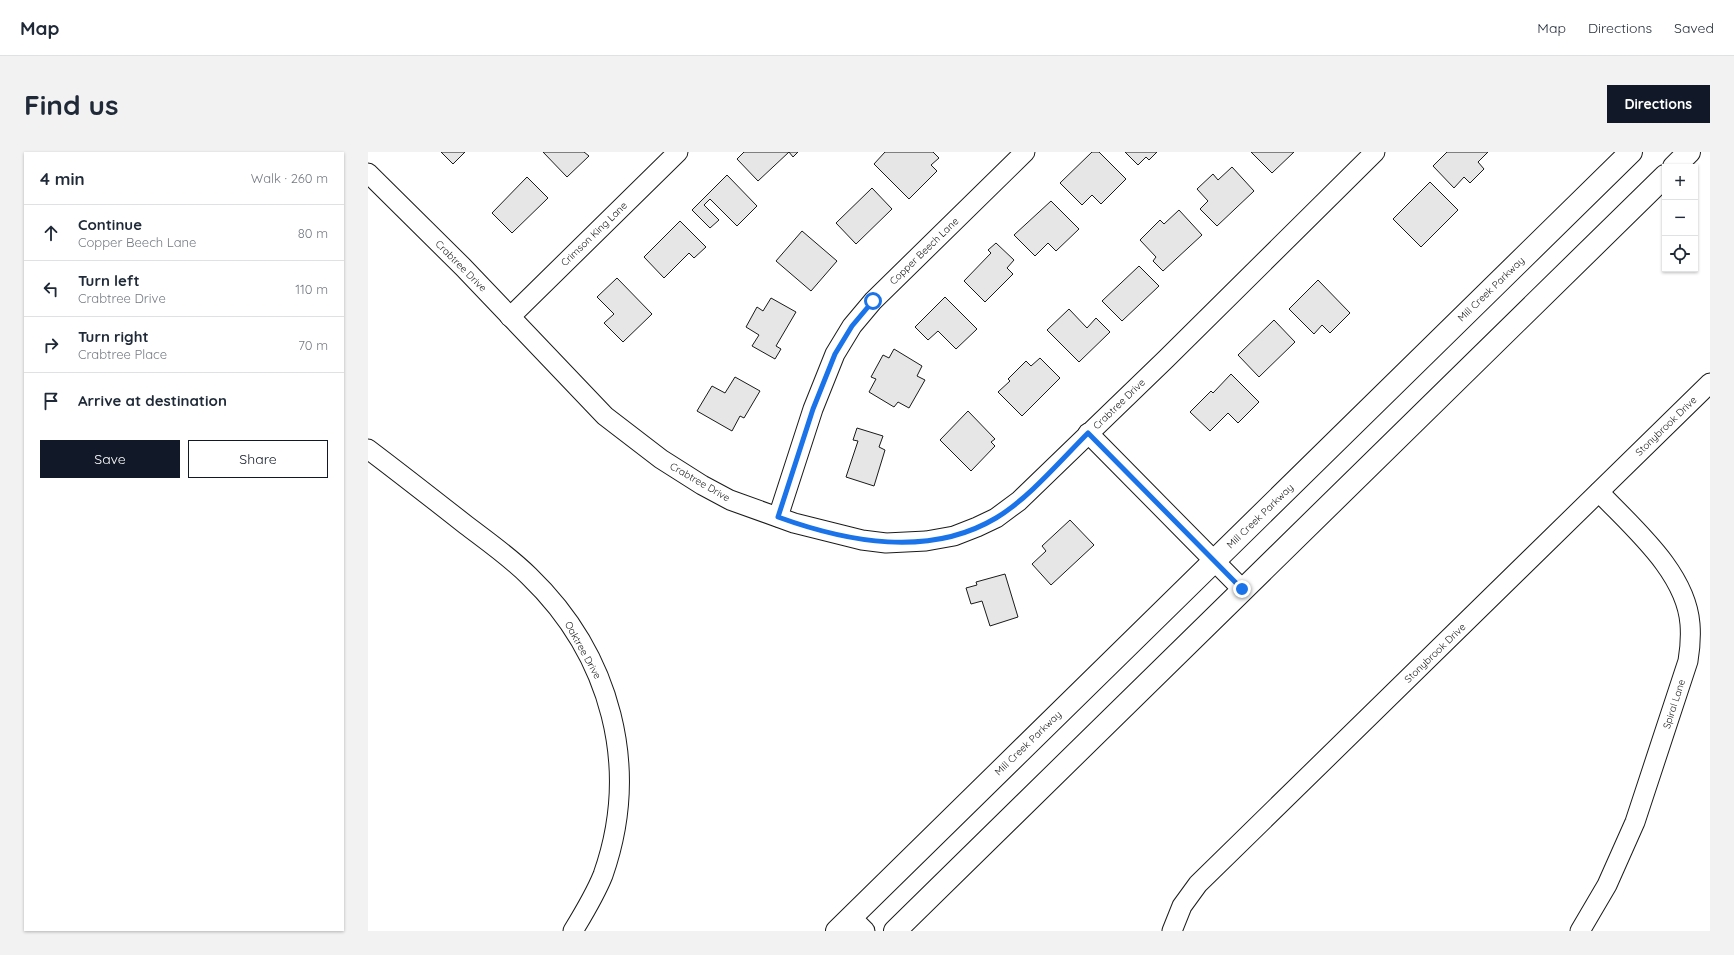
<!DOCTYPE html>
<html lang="en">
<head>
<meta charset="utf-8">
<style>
  body { margin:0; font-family:Quicksand,sans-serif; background:#f2f2f3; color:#1f2937 }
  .controls { position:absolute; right:12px; top:12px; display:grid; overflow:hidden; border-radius:0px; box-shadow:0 1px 3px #0004 }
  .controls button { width:36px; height:36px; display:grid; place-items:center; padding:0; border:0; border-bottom:1px solid #e0e1e3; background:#fff; color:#1f2937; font:20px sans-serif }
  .stop { position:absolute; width:12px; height:12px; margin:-9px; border:3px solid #1a73e8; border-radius:50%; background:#fff }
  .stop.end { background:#1a73e8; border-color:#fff; box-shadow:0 1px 4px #0008 }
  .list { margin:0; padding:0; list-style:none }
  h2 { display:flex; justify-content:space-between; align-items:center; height:52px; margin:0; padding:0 16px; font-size:17px }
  h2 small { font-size:13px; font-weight:400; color:#747a83 }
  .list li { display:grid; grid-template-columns:26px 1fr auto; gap:12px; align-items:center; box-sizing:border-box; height:56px; padding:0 16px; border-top:1px solid #e0e1e3 }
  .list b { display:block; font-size:15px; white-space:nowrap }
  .list p { margin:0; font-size:13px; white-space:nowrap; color:#747a83 }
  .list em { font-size:13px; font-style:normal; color:#747a83 }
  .actions { display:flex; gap:8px; padding:12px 16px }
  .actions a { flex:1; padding:9px 0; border:1px solid #111827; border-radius:0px; text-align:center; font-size:14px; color:#111827 }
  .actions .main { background:#111827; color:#fff }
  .icon { flex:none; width:22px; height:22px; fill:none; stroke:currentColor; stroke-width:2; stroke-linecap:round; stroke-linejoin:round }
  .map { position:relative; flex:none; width:1342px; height:779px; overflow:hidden; border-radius:0px }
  header { display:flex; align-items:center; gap:24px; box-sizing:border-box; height:56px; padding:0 20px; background:#fff; border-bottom:1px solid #e0e1e3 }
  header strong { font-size:19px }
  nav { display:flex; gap:22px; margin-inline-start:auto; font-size:14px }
  .intro { display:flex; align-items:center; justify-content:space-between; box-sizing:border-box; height:96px; padding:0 24px }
  h1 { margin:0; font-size:28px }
  .button { padding:10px 18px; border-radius:0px; background:#111827; color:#fff; font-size:14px; font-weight:700 }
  main { display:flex; gap:24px; padding:0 24px }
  aside { flex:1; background:#fff; border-radius:0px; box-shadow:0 1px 3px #0004 }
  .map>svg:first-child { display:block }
  .building { fill:#e6e6e6; stroke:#1a1a1a }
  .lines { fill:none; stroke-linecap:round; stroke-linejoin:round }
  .minor-casing { stroke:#1a1a1a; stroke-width:21 }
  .secondary-casing { stroke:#1a1a1a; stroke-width:24 }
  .minor { stroke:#fff; stroke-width:19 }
  .secondary { stroke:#fff; stroke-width:22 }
  .route { stroke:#1a73e8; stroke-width:5 }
  .labels { text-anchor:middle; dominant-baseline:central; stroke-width:3; stroke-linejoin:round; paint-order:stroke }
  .street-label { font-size:10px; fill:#1a1a1a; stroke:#fff }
</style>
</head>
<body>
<header>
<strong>Map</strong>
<nav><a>Map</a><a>Directions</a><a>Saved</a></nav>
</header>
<div class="intro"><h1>Find us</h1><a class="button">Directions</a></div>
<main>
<aside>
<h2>4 min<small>Walk · 260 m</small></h2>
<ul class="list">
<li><svg class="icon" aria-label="ahead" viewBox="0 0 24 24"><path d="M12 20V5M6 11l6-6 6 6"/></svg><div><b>Continue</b><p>Copper Beech Lane</p></div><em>80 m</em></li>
<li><svg class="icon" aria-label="left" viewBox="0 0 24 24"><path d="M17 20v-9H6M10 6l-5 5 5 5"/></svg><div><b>Turn left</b><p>Crabtree Drive</p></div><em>110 m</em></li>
<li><svg class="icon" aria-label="right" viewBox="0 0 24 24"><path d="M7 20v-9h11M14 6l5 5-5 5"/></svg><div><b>Turn right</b><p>Crabtree Place</p></div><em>70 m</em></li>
<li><svg class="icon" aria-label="arrive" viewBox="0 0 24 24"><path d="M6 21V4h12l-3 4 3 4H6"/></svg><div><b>Arrive at destination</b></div></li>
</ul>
<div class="actions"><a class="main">Save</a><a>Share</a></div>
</aside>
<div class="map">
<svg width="1342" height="779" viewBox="0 0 1342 779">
  <rect width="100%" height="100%" fill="#fff"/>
  <g class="building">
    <path d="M 73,0 L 97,0 L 85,12 Z"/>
    <path d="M 175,0 L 216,0 L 221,4 L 199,25 Z"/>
    <path d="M 376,0 L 430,0 L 425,5 L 421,0 L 390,29 L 369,7 Z"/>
    <path d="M 517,0 L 565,0 L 571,6 L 563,13 L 569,19 L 541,47 L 506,12 Z"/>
    <path d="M 724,0 L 731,0 L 758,27 L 733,52 L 724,43 L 714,53 L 692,31 Z"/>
    <path d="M 757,0 L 789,0 L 781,8 L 778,5 L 770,13 Z"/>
    <path d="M 883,0 L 926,0 L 904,21 Z"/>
    <path d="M 1079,0 L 1120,0 L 1110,10 L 1116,17 L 1102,31 L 1096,25 L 1086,36 L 1065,14 Z"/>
    <path d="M 864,15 L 886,39 L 849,74 L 832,57 L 840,49 L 829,37 L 845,22 L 850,28 Z"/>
    <path d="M 359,23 L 389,54 L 369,74 L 342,47 L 336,53 L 351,68 L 342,76 L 324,58 Z"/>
    <path d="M 159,25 L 180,46 L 144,81 L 124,61 Z"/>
    <path d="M 1062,30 L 1090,58 L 1053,95 L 1025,67 Z"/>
    <path d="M 504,36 L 524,57 L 488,92 L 468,71 Z"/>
    <path d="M 683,49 L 711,77 L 688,99 L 680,91 L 667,104 L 646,83 Z"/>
    <path d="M 811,58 L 834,83 L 795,119 L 785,109 L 788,105 L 772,88 L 792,68 L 796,72 Z"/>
    <path d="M 312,69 L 338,95 L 326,106 L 321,101 L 296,126 L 276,105 Z"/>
    <path d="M 434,79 L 469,109 L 443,139 L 408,109 Z"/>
    <path d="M 628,91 L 646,108 L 639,116 L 645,122 L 617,150 L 596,129 L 623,101 L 620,98 Z"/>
    <path d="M 771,114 L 791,134 L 754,169 L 734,149 Z"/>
    <path d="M 249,126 L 284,162 L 255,190 L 236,171 L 246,162 L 229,145 Z"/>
    <path d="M 950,128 L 982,161 L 962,181 L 954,173 L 946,182 L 921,157 Z"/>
    <path d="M 577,145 L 609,177 L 588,197 L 570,179 L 560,188 L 547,175 Z"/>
    <path d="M 403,146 L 428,160 L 408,194 L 413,197 L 407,207 L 384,194 L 391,183 L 378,175 L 389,155 L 395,159 Z"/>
    <path d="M 701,157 L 719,176 L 728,166 L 742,180 L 711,210 L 679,178 Z"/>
    <path d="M 906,168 L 927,190 L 891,225 L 870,203 Z"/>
    <path d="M 526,197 L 554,214 L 549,224 L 557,228 L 541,256 L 530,250 L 526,255 L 501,240 L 508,227 L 503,225 L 515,203 L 521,206 Z"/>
    <path d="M 672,206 L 692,226 L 654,264 L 630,240 L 642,229 L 640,227 L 658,209 L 663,214 Z"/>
    <path d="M 863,222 L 891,250 L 870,271 L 860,261 L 842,279 L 822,260 L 843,239 L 845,241 Z"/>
    <path d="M 367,225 L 392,239 L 376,266 L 372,264 L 364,279 L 329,259 L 344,234 L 357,241 Z"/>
    <path d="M 600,259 L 627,287 L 623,290 L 627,294 L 603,319 L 572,288 Z"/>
    <path d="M 489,276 L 515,284 L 511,295 L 517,298 L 506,334 L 478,325 L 490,289 L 485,288 Z"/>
    <path d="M 702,368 L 726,393 L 683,433 L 664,412 L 678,399 L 674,394 Z"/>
    <path d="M 637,422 L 650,465 L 622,474 L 614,449 L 603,452 L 598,436 L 609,433 L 608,430 Z"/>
  </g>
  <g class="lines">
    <g class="minor-casing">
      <g id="minor">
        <path d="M 0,21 L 95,115 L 237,264 L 293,307 L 334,333 L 362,348 L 426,371 L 494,388 L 518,391 L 558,389 L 586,384 L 609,375 L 628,366 L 651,349 L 798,207 L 1007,0"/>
        <path d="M 142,165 L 310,0"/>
        <path d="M 720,281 L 874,437"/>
        <path d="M 0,297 C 33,322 65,347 98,373 C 119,389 142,405 161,424 C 243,503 273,615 235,723 C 227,743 216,761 205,779"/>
        <path d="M 410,365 L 445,257 L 467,202 L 484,174 L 505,149 L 657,0"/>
        <path d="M 483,765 L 497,779"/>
        <path d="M 804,779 L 814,754 L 830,732 L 1342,231"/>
        <path d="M 1212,779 L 1239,733 L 1267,670 L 1320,509 C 1322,497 1323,485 1322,472 C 1318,420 1265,376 1231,340"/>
      </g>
    </g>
    <g class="secondary-casing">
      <g id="secondary">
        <path d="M 1306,15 L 1321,0"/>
        <path d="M 469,779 L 1263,0"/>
        <path d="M 527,779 L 1297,24"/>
      </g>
    </g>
    <use href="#minor" class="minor"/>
    <use href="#secondary" class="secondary"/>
  </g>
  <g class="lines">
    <path class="route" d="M 505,149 L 484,174 L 467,202 L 445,257 L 410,365 C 479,390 561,406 628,366 C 660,347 693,308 720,281 L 874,437"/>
  </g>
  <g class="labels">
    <g class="street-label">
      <text transform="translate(226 82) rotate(-44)">Crimson King Lane</text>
      <text transform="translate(556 99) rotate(-44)">Copper Beech Lane</text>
      <text transform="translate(93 114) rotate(45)">Crabtree Drive</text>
      <text transform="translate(1123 137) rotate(-44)">Mill Creek Parkway</text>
      <text transform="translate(751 252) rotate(-44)">Crabtree Drive</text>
      <text transform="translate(1298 274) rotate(-44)">Stonybrook Drive</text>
      <text transform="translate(332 330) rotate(30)">Crabtree Drive</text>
      <text transform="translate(892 364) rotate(-44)">Mill Creek Parkway</text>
      <text transform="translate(215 498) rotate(61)">Oaktree Drive</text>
      <text transform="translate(1067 501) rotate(-44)">Stonybrook Drive</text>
      <text transform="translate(1306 552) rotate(-72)">Spiral Lane</text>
      <text transform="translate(660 591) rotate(-44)">Mill Creek Parkway</text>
    </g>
  </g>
</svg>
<div class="controls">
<button>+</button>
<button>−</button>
<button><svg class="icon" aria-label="locate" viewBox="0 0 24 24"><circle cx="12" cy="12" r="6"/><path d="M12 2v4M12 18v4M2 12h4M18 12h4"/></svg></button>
</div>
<div class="stop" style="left:505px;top:149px"></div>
<div class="stop end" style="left:874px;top:437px"></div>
</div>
</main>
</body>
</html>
